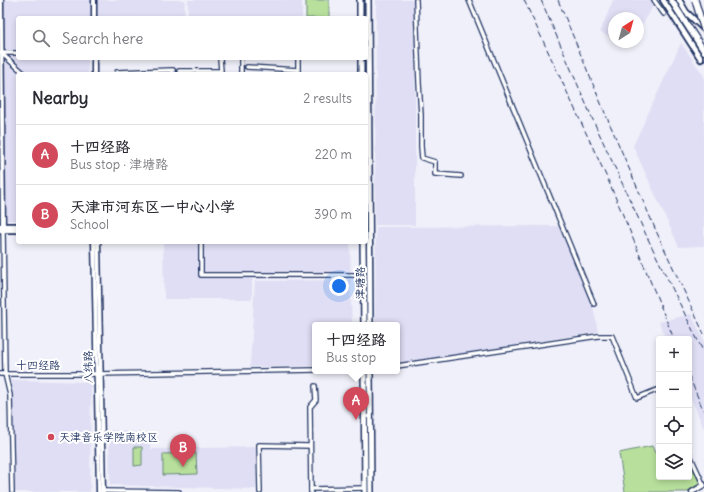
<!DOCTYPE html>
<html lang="en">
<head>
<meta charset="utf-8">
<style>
  body { margin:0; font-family:Delius,"LXGW WenKai TC",sans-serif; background:#f2f2f3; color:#2b2b33 }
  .controls { position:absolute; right:12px; bottom:12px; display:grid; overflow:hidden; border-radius:4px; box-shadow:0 2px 6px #0003 }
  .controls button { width:36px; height:36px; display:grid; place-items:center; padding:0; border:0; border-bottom:1px solid #e1e1e2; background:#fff; color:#2b2b33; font:20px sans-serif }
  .compass { position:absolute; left:608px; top:12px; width:36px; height:36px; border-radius:50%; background:#fff; box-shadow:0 2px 6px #0003; rotate:36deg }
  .you { position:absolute; left:339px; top:286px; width:14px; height:14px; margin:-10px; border:3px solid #fff; border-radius:50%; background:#1a73e8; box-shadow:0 0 0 6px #1a73e833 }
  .badge { display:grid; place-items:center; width:26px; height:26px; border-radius:50%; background:#d1495b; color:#fff; font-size:13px; font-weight:700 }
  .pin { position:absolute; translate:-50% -33px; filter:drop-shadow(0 1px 2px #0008) }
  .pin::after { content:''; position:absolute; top:21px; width:14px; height:12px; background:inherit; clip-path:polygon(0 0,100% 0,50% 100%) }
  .popup { position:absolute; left:312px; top:322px; width:88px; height:52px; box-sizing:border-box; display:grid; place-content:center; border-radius:4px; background:#fff; filter:drop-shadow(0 1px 3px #0005); font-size:13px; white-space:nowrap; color:#7c7c81 }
  .popup b { font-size:15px; color:#2b2b33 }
  .popup::after { content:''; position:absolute; left:50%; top:100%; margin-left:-8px; border:8px solid transparent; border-top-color:#fff }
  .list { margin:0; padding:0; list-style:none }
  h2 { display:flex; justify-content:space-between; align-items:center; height:52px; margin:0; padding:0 16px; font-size:17px }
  h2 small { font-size:13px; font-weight:400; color:#7c7c81 }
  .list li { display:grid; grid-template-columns:26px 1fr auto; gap:12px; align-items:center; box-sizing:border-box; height:60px; padding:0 16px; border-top:1px solid #e1e1e2 }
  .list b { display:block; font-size:15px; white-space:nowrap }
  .list p { margin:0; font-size:13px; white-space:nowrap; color:#7c7c81 }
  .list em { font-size:13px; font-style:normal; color:#7c7c81 }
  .icon { flex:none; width:22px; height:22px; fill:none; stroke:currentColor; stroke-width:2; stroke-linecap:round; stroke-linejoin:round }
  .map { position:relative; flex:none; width:704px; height:492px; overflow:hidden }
  .search { position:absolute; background:#fff; box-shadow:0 2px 6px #0003; left:16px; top:16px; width:352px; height:44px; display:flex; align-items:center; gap:10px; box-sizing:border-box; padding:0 14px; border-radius:4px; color:#7c7c81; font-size:15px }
  .panel { position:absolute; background:#fff; box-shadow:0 2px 6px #0003; left:16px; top:72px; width:352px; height:172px; border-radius:4px }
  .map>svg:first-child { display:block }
  .built { fill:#dfdef4 }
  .green { fill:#b8e09c; stroke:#6a887d }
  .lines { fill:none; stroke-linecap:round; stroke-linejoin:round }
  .secondary-tunnel { stroke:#c5c9db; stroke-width:4.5; stroke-dasharray:4.5 2; stroke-linecap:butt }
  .minor-casing { stroke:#1b2f5e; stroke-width:6 }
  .tertiary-casing { stroke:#1b2f5e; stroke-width:7 }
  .secondary-casing { stroke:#1b2f5e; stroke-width:8 }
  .primary-casing { stroke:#1b2f5e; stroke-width:8 }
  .trunk-casing { stroke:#1b2f5e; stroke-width:8 }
  .minor { stroke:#fff; stroke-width:3.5 }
  .tertiary { stroke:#fff; stroke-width:4 }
  .secondary { stroke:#fff; stroke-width:4.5 }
  .primary { stroke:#fff; stroke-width:5 }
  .trunk { stroke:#fff; stroke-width:5.5 }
  .rail { stroke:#1b2f5e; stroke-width:1; stroke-dasharray:6 3; stroke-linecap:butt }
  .trunk-bridge-casing { stroke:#1b2f5e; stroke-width:8; stroke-linecap:butt }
  .trunk-bridge { stroke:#fff; stroke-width:5.5 }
  .poi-dot { fill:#d1495b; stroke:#fff; stroke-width:1.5 }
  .labels { text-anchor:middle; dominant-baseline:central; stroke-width:4; stroke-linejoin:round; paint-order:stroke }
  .street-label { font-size:11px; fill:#1b2f5e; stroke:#fff }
  .poi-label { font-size:11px; fill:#1b2f5e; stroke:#fff; text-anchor:start }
</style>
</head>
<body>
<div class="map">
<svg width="704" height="492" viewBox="0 0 704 492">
  <rect width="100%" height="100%" fill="#f0f0fa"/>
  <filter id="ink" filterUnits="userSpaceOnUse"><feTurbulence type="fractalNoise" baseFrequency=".025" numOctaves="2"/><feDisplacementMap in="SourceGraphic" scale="8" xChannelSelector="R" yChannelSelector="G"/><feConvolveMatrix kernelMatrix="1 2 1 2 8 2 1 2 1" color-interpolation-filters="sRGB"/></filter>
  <g filter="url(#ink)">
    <g class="built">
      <path d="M 0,0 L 185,0 L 184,18 L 18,18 L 18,58 L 88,58 L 88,74 L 18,74 L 18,220 L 7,220 L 2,93 Z"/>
      <rect x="188" y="0" width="114" height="18"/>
      <path d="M 376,0 L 415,0 L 415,225 L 375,225 Z"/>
      <path d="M 613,0 L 652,0 L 655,3 L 639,31 L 638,31 L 638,18 L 614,18 L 614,39 L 600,32 Z"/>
      <path d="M 681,43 L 704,76 L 704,246 L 679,247 L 633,146 Z"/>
      <path d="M 560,226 L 593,306 L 598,332 L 397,364 L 397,325 L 375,325 L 376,227 Z"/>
      <path d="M 163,242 L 350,242 L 351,278 L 252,279 L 252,299 L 164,299 Z"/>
      <path d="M 350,280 L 352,325 L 315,325 L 315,366 L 250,367 L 255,281 Z"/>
      <path d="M 691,314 L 704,340 L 704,429 L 689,393 L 689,339 L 666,339 L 659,322 Z"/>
      <path d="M 12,380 L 91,382 L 90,492 L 13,492 Z"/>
      <path d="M 109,430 L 148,433 L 151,449 L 256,447 L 256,489 L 110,485 Z"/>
    </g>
    <g class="green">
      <rect x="306" y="0" width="23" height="18"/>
      <path d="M 652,446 L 655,453 L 659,453 L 659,477 L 689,477 L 689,460 L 700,484 L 687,492 L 625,492 L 619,453 Z"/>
      <path d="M 134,447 L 142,447 L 142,465 L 134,466 Z"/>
      <path d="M 196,453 L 197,474 L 163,475 L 163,454 Z"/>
    </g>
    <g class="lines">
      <path class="secondary-tunnel" d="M 701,59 L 704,64"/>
      <g class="minor-casing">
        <g id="minor">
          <path d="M 416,0 L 419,83 L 421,115 L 421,146 L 422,158 L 435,162 L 435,174 L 461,176"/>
          <path d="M 469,0 L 594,304"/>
          <path d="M 654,0 L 664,14"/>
          <path d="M 1,53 L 25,74"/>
          <path d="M 1,53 L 18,53"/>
          <path d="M 298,58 L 298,74"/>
          <path d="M 247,67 L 298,70"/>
          <path d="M 179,71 L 221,71 L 220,58"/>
          <path d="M 117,74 L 117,72 L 173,70 L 173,74"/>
          <path d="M 241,74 L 241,58"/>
          <path d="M 3,230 L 5,374 L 10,395 L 12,492"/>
          <path d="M 201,242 L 201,275 L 363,275"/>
          <path d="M 397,366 L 598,336 L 612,336 L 637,398 L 659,389"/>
          <path d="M 0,374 L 97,374 L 315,370"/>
          <path d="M 689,453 L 704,486"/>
          <path d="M 311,489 L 365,488"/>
          <path d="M 103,491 L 179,492"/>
          <path d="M 260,492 L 259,445 L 310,446"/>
          <path d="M 311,492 L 310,407 L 316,400 L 315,386"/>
        </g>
      </g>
      <g class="tertiary-casing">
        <g id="tertiary">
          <path d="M 1,0 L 3,228"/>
          <path d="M 94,0 L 94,18"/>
          <path d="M 94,58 L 94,74"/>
          <path d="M 94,242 L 99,492"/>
          <path d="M 98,242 L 103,492"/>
          <path d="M 692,492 L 704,485"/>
        </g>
      </g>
      <g class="secondary-casing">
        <g id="secondary">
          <path d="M 663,0 L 701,59"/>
          <path d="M 679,0 L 686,12 L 704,29"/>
          <path d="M 0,226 L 18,226"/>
          <path d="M 0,230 L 18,230"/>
        </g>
      </g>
      <g class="primary-casing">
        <g id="primary">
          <path d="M 360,0 L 360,18"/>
          <path d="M 368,0 L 370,325"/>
          <path d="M 361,58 L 361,74"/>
          <path d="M 363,242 L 364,325"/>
          <path d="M 364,371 L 365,492"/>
          <path d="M 370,371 L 371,492"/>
        </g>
      </g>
      <g class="trunk-casing">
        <path id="trunk" d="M 671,0 L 704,51"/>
      </g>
      <use href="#minor" class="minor"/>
      <use href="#tertiary" class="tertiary"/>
      <use href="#secondary" class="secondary"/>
      <use href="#primary" class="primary"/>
      <use href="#trunk" class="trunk"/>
      <g class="rail">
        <path d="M 524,0 L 608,180 L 629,229 L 674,339"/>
        <path d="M 541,0 L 593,120 L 647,237 L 704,353"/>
        <path d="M 558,0 L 605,113 L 657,233 L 704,334"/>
        <path d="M 689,376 L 704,412"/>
      </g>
      <g class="trunk-bridge-casing">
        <path id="trunk-bridge" d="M 695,0 L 704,30"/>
      </g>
      <use href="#trunk-bridge" class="trunk-bridge"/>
    </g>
  </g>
  <circle class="poi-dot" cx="51" cy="437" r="4"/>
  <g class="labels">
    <g class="street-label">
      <text transform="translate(360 283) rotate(-90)">津塘路</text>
      <text x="38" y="365">十四经路</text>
      <text transform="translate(88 367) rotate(-91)">八纬路</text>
    </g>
    <g class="poi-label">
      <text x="59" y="437">天津音乐学院南校区</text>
    </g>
  </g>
</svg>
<div class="controls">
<button>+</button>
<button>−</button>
<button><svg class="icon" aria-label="locate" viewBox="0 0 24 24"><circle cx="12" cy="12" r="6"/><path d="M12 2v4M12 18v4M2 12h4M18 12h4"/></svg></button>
<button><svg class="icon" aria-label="layers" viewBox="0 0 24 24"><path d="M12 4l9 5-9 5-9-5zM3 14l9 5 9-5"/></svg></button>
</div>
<svg class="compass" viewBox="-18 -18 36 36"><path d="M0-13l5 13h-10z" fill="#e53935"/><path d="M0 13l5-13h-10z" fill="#7c7c81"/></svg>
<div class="you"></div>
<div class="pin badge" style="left:356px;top:420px">A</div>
<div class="popup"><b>十四经路</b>Bus stop</div>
<div class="pin badge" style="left:183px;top:467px">B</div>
<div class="search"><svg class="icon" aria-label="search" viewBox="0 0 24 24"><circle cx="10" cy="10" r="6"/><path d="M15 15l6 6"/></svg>Search here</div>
<section class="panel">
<h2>Nearby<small>2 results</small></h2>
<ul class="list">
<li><span class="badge">A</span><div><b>十四经路</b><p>Bus stop · 津塘路</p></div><em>220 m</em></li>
<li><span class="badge">B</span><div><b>天津市河东区一中心小学</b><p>School</p></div><em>390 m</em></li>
</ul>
</section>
</div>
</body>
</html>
